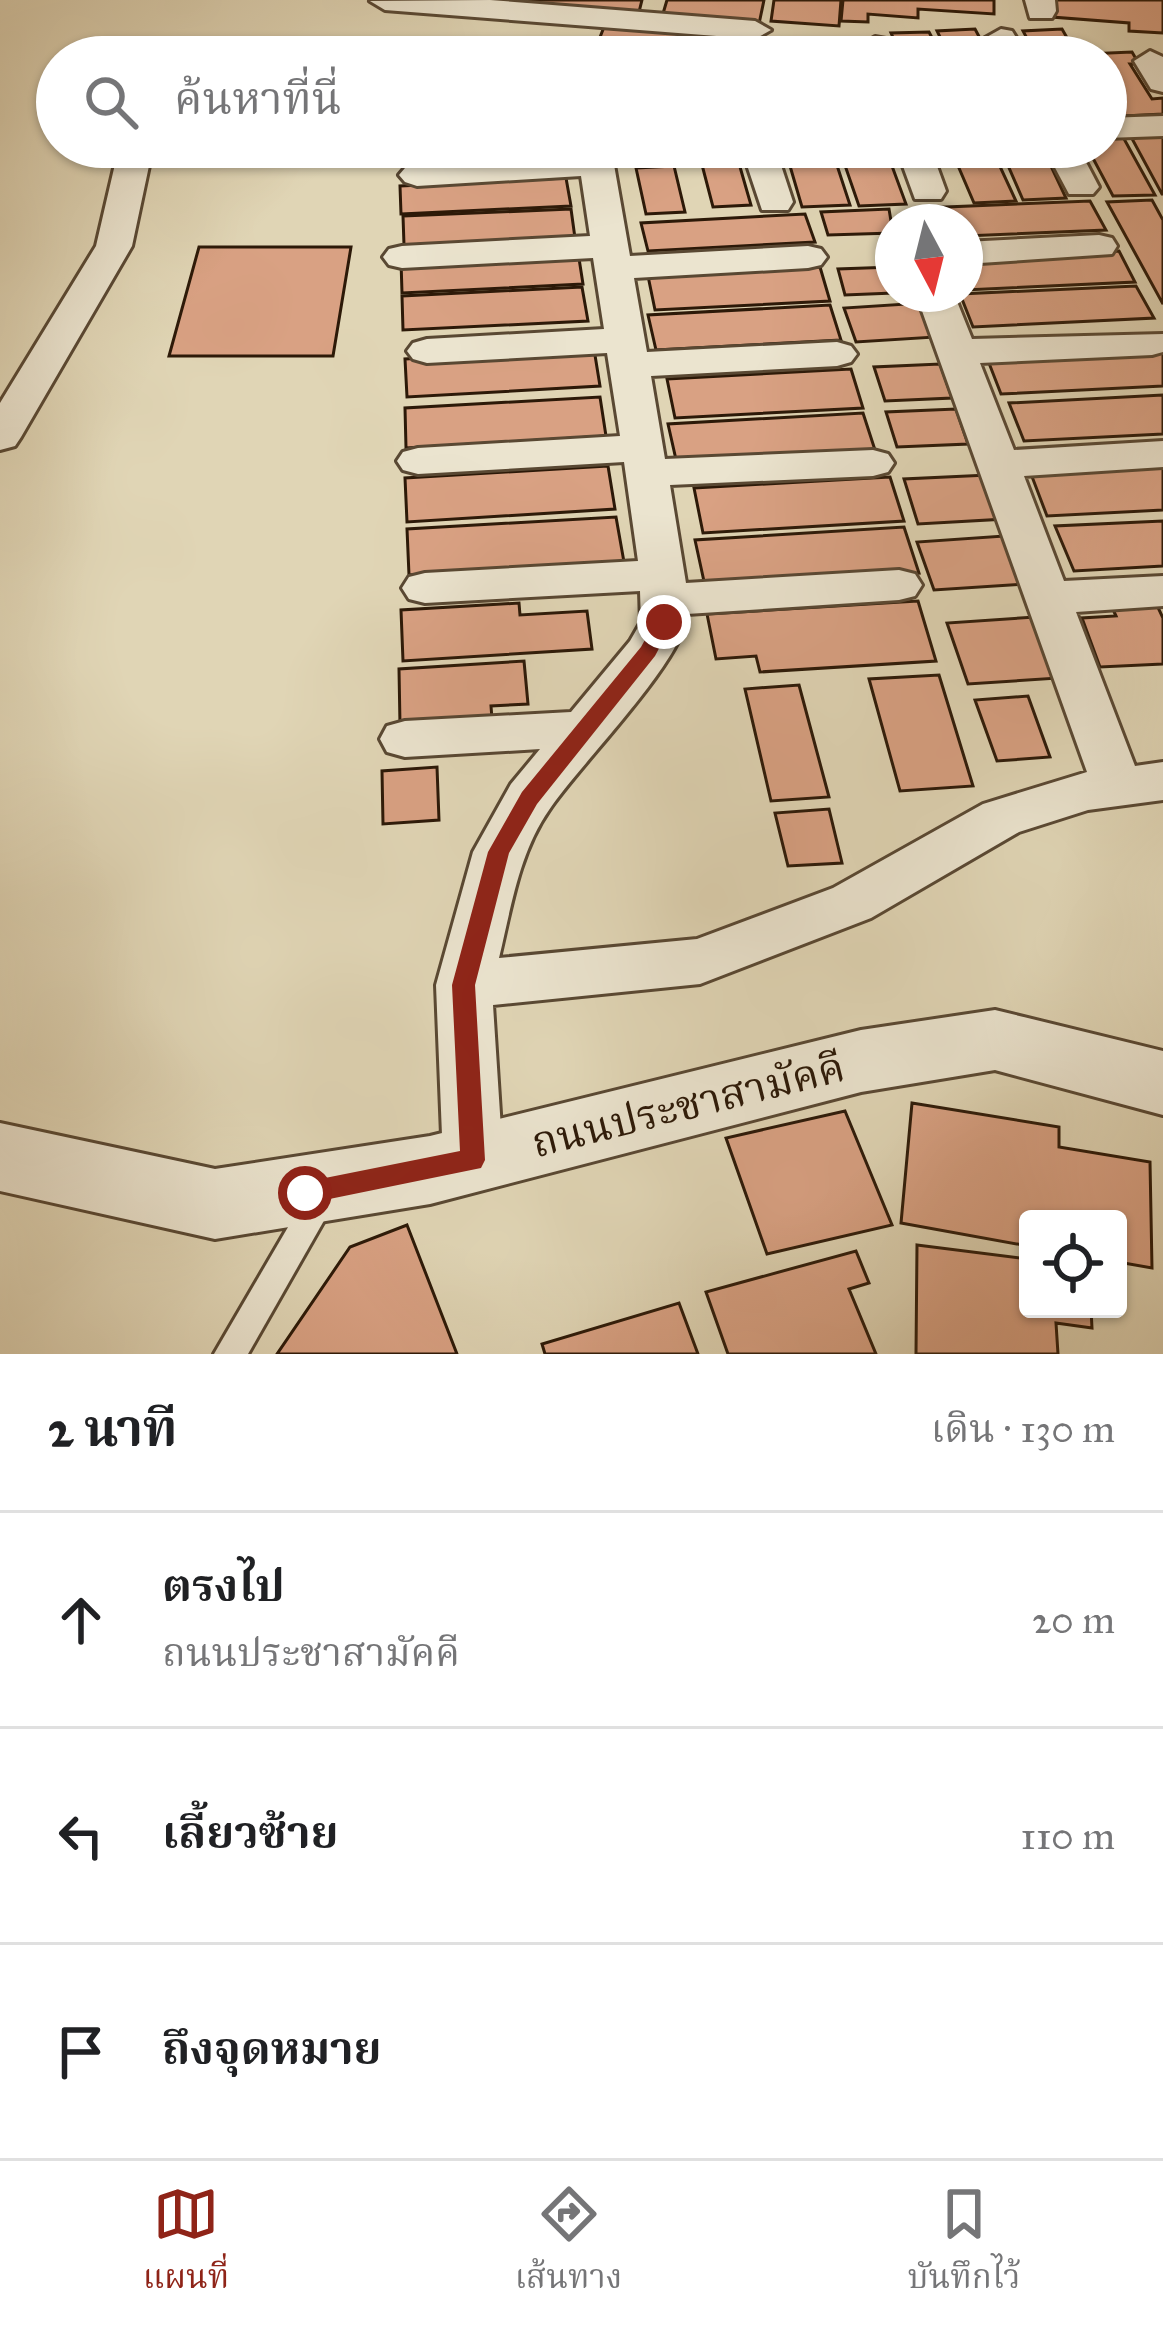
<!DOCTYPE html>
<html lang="th">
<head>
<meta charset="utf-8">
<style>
  body { margin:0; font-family:"IM FELL Great Primer","Noto Serif Thai",serif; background:#f2f2f2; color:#202124 }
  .controls { position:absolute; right:36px; bottom:36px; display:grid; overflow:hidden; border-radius:12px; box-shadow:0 3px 9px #0004 }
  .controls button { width:108px; height:108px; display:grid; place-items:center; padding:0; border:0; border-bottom:3px solid #e0e0e0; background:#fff; color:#202124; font:60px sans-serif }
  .compass { position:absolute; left:875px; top:204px; width:108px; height:108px; border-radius:50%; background:#fff; box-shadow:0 3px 9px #0004; rotate:173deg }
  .stop { position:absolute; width:36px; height:36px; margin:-27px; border:9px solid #8f2418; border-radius:50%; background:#fff }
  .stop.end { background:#8f2418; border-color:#fff; box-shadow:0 3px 12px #0008 }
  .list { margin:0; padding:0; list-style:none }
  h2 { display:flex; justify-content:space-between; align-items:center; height:156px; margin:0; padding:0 48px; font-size:51px }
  h2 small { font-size:39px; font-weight:400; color:#757577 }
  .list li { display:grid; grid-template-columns:78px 1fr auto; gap:36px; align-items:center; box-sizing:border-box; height:216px; padding:0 48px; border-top:3px solid #e0e0e0 }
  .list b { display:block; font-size:45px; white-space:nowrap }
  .list p { margin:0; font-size:39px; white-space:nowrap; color:#757577 }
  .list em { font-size:39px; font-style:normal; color:#757577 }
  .icon { flex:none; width:66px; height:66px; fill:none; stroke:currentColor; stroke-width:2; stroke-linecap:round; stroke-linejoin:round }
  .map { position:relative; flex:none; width:1163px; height:1354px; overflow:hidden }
  .search { position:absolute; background:#fff; box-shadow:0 3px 9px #0004; left:36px; right:36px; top:36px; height:132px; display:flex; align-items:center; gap:30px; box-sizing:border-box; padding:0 42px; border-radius:66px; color:#757577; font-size:45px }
  .sheet { height:804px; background:#fff }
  nav { display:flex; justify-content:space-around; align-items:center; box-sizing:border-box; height:168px; border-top:3px solid #e0e0e0; background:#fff; font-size:33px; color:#757577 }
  nav a { display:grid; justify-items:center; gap:6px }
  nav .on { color:#8f2418 }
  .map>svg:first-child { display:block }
  .building { fill:#d9a183; stroke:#2c1908; stroke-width:3 }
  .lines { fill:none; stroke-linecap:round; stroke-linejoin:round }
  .service-casing { stroke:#594833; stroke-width:6 }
  .minor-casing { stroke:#594833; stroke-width:6 }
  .tertiary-casing { stroke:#594833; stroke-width:6 }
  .service { fill:#ebe4cf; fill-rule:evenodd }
  .minor { fill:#ebe4cf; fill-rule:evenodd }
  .tertiary { fill:#ebe4cf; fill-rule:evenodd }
  .route { fill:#8f2418 }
  .labels { text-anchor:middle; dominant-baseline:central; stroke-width:12; stroke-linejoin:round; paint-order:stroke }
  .near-street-label { font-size:42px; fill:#2c1908; stroke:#ebe4cf }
</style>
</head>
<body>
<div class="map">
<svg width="1163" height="1354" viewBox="0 0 1163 1354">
  <rect width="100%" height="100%" fill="#e0d5b5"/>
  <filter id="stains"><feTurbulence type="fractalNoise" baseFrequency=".00167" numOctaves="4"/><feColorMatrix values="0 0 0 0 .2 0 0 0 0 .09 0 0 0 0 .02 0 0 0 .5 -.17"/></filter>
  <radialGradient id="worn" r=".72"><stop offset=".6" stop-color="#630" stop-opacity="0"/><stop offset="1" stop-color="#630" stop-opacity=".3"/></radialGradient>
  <g class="building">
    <path d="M 642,0 L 639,12 L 492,2 L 492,0 Z"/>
    <path d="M 667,0 L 764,0 L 759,24 L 662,17 Z"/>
    <path d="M 774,0 L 841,0 L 839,26 L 771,21 Z"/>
    <path d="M 843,0 L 994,0 L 994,14 L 918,9 L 918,18 L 868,14 L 868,22 L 841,21 Z"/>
    <path d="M 1052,0 L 1163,0 L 1163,33 L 1129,31 L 1129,23 L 1052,17 Z"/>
    <path d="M 604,27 L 691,35 L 687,48 L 661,45 L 657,55 L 595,50 Z"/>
    <path d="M 975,29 L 990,57 L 950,57 L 937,31 Z"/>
    <path d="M 1062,29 L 1078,57 L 1037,57 L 1023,31 Z"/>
    <path d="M 929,32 L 942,57 L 902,57 L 891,33 Z"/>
    <path d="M 843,39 L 850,57 L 813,57 L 807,40 Z"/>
    <path d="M 1132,52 L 1139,64 L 1130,64 L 1152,99 L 1163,98 L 1163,114 L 1124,116 L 1106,87 L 1106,57 L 1086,54 Z"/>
    <path d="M 1163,134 L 1163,194 L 1162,194 L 1130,135 Z"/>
    <path d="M 1106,137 L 1123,137 L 1155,195 L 1113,196 L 1087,147 L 1106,147 Z"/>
    <path d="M 403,147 L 563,147 L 565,156 L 403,163 Z"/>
    <path d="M 831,147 L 850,205 L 802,207 L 785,149 Z"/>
    <path d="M 885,147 L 906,204 L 859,206 L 839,148 Z"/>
    <path d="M 950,147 L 991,147 L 1016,201 L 974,203 Z"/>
    <path d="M 1000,147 L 1042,147 L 1066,198 L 1023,200 Z"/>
    <path d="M 738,160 L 751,205 L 713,207 L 701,161 Z"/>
    <path d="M 674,166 L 685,212 L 646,214 L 636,168 Z"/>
    <path d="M 566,178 L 571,206 L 401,214 L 400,186 Z"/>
    <path d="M 1152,200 L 1163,220 L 1163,304 L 1107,202 Z"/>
    <path d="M 1090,201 L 1106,230 L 965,236 L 965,222 L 929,222 L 923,208 Z"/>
    <path d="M 571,209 L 575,238 L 404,245 L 403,216 Z"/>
    <path d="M 889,209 L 893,233 L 828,235 L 821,212 Z"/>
    <path d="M 805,214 L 815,242 L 648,251 L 641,223 Z"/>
    <path d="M 199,247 L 351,247 L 333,356 L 169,356 Z"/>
    <path d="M 1119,251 L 1135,282 L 965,290 L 965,258 Z"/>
    <path d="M 578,252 L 583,284 L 402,293 L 401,261 Z"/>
    <path d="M 820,267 L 830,301 L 655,310 L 648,276 Z"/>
    <path d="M 893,267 L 893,293 L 845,295 L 838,269 Z"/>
    <path d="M 1136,286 L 1154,318 L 973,327 L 960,294 Z"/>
    <path d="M 582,287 L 588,321 L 403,330 L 402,296 Z"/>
    <path d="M 922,303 L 936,337 L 856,342 L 844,308 Z"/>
    <path d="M 830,305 L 841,340 L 656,350 L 648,315 Z"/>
    <path d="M 594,349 L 600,386 L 407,397 L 405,359 Z"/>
    <path d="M 1163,350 L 1163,386 L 1001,394 L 987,358 Z"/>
    <path d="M 940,364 L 952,398 L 885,401 L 874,367 Z"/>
    <path d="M 851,369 L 863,408 L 675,418 L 667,379 Z"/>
    <path d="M 1163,395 L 1163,434 L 1024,441 L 1009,403 Z"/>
    <path d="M 600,397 L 606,436 L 406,448 L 405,408 Z"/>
    <path d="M 956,409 L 968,444 L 897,447 L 886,412 Z"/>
    <path d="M 863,413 L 876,453 L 677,464 L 668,424 Z"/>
    <path d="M 608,466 L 615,509 L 407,522 L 405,478 Z"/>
    <path d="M 1163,467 L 1163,510 L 1047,516 L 1031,474 Z"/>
    <path d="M 988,475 L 1005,519 L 918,524 L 904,479 Z"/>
    <path d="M 890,477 L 904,521 L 703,533 L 694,488 Z"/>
    <path d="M 616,517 L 624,562 L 409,575 L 407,529 Z"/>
    <path d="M 1163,521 L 1163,566 L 1074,571 L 1055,526 Z"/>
    <path d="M 904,527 L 919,573 L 705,586 L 695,540 Z"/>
    <path d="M 1004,536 L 1024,584 L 934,590 L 917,542 Z"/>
    <path d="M 918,601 L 936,661 L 760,672 L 756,656 L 716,659 L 707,614 Z"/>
    <path d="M 1155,601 L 1163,618 L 1163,664 L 1100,667 L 1082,618 L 1116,616 L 1110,603 Z"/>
    <path d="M 519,603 L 520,615 L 587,611 L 592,649 L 403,661 L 401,610 Z"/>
    <path d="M 1035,617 L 1059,678 L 968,684 L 947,623 Z"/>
    <path d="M 524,661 L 528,704 L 491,706 L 492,719 L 400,725 L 399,669 Z"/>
    <path d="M 939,675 L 973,786 L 900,791 L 869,679 Z"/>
    <path d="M 799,685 L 829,797 L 771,801 L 745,689 Z"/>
    <path d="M 1028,696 L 1050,757 L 997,761 L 975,700 Z"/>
    <path d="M 437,767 L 439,820 L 383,824 L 382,771 Z"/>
    <path d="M 829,809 L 842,863 L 788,866 L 775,813 Z"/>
    <path d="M 912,1103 L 1059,1127 L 1059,1147 L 1150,1162 L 1152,1268 L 1118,1262 L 1118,1219 L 1028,1219 L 1028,1246 L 901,1223 Z"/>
    <path d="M 845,1111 L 892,1225 L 767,1254 L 726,1138 Z"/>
    <path d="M 407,1225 L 457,1354 L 277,1354 L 350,1247 Z"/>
    <path d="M 917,1245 L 1028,1259 L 1028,1309 L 1091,1309 L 1092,1328 L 1056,1323 L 1058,1354 L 916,1354 Z"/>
    <path d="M 856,1251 L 869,1283 L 849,1289 L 876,1354 L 728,1354 L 706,1292 Z"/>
    <path d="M 679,1303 L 698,1354 L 545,1354 L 542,1344 Z"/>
  </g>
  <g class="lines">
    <g class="service-casing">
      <path id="service" d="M 323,1182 L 334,1186 L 338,1196 L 248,1354 L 214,1354 L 312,1186 Z"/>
    </g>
    <g class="minor-casing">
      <g id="minor">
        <path d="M 490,0 L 755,21 L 771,30 L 755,39 L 385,10 L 370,1 Z"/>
        <path d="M 1025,0 L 1055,0 L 1056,11 L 1052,18 L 1030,18 Z"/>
        <path d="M 1001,29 L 1012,31 L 1028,57 L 996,57 L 985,38 Z"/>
        <path d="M 875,37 L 886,39 L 895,57 L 863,57 L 859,46 Z"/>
        <path d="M 1150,51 L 1163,57 L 1163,92 L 1151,89 L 1134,61 Z"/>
        <path d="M 1163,116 L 1163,136 L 1106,138 L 1106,118 Z"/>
        <path d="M 119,147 L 153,147 L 132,246 L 21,437 L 15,446 L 0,450 L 0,403 L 96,246 Z"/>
        <path d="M 577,147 L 663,147 L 658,154 L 613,159 L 630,256 L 808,246 L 821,249 L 827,257 L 821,265 L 808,268 L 634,278 L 647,352 L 837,342 L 851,346 L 857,354 L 851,362 L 837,366 L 651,376 L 665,459 L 873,450 L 888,454 L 894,463 L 888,472 L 873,476 L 670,485 L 686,583 L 899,570 L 915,574 L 922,585 L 915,596 L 899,600 L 687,614 C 685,660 578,766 549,810 C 519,853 511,908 499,958 L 697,939 L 833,888 L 983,804 L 1087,772 L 916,294 L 954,294 L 972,339 L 1163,334 L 1163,352 L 1152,355 L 980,363 L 1014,450 L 1163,441 L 1163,467 L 1024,476 L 1064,581 L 1163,576 L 1163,606 L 1076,612 L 1135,766 L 1163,762 L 1163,800 L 1088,810 L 1019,832 L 871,918 L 700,984 L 493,1005 L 503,1160 L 494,1179 L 473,1187 L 452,1179 L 443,1160 L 436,985 L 473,852 L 511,784 L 540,749 L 405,757 L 387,752 L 380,739 L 387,726 L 405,721 L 571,712 L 630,641 L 641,622 L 640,591 L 425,603 L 409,599 L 402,588 L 409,577 L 425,573 L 638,561 L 624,462 L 418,474 L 403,470 L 397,461 L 403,452 L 418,448 L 620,436 L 607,353 L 427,363 L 413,359 L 407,351 L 413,343 L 427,339 L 604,329 L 593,258 L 402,268 L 389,265 L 383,257 L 389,249 L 402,246 L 590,236 L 581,176 L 417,186 L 405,182 L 399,175 L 405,168 L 417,164 L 578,156 Z"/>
        <path d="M 741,147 L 775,147 L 793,202 L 788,210 L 762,210 Z"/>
        <path d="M 896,147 L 930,147 L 946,191 L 941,199 L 915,199 Z"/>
        <path d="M 1044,147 L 1078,147 L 1099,187 L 1093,194 L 1069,194 Z"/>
        <path d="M 1099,235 L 1112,238 L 1117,246 L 1112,254 L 965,264 L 965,242 Z"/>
      </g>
    </g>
    <g class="tertiary-casing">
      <path id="tertiary" d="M 995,1010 L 1163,1051 L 1163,1115 L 995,1070 L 861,1092 L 430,1204 L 215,1239 L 0,1191 L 0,1123 L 215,1169 L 430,1136 L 861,1030 Z"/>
    </g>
    <use href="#service" class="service"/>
    <use href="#minor" class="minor"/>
    <use href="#tertiary" class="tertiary"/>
  </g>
  <path class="route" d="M 664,616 L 673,622 L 655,656 L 537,804 L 509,853 L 475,985 L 485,1160 L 481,1168 L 305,1204 L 296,1201 L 292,1193 L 296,1185 L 305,1182 L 460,1151 L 452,985 L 488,852 L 522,792 L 641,647 L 657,618 Z"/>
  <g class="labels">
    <g class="near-street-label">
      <text transform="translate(688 1105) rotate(-14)">ถนนประชาสามัคคี</text>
    </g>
  </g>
  <rect width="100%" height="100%" filter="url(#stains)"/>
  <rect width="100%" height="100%" fill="url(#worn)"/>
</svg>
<div class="controls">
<button><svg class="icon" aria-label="locate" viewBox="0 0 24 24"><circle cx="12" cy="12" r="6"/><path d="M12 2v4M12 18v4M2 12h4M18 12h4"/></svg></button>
</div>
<svg class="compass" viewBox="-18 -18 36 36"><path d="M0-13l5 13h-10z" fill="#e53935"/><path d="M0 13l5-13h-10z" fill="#757577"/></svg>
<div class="stop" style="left:305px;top:1193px"></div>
<div class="stop end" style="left:664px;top:622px"></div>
<div class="search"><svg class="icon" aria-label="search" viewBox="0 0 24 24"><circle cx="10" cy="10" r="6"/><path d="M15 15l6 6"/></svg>ค้นหาที่นี่</div>
</div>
<section class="sheet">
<h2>2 นาที<small>เดิน · 130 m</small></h2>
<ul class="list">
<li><svg class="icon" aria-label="ahead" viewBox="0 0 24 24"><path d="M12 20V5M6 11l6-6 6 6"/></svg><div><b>ตรงไป</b><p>ถนนประชาสามัคคี</p></div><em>20 m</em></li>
<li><svg class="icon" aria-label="left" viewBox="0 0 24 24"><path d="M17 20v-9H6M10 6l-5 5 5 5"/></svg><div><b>เลี้ยวซ้าย</b></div><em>110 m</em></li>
<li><svg class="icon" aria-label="arrive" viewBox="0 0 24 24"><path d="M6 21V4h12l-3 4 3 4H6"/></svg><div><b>ถึงจุดหมาย</b></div></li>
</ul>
</section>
<nav>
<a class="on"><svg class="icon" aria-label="map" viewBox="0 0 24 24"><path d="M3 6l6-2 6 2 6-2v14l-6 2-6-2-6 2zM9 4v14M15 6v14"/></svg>แผนที่</a>
<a><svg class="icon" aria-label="directions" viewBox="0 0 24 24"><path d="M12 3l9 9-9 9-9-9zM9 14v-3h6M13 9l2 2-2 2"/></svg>เส้นทาง</a>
<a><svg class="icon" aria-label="saved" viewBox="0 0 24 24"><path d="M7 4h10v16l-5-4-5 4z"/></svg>บันทึกไว้</a>
</nav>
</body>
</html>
